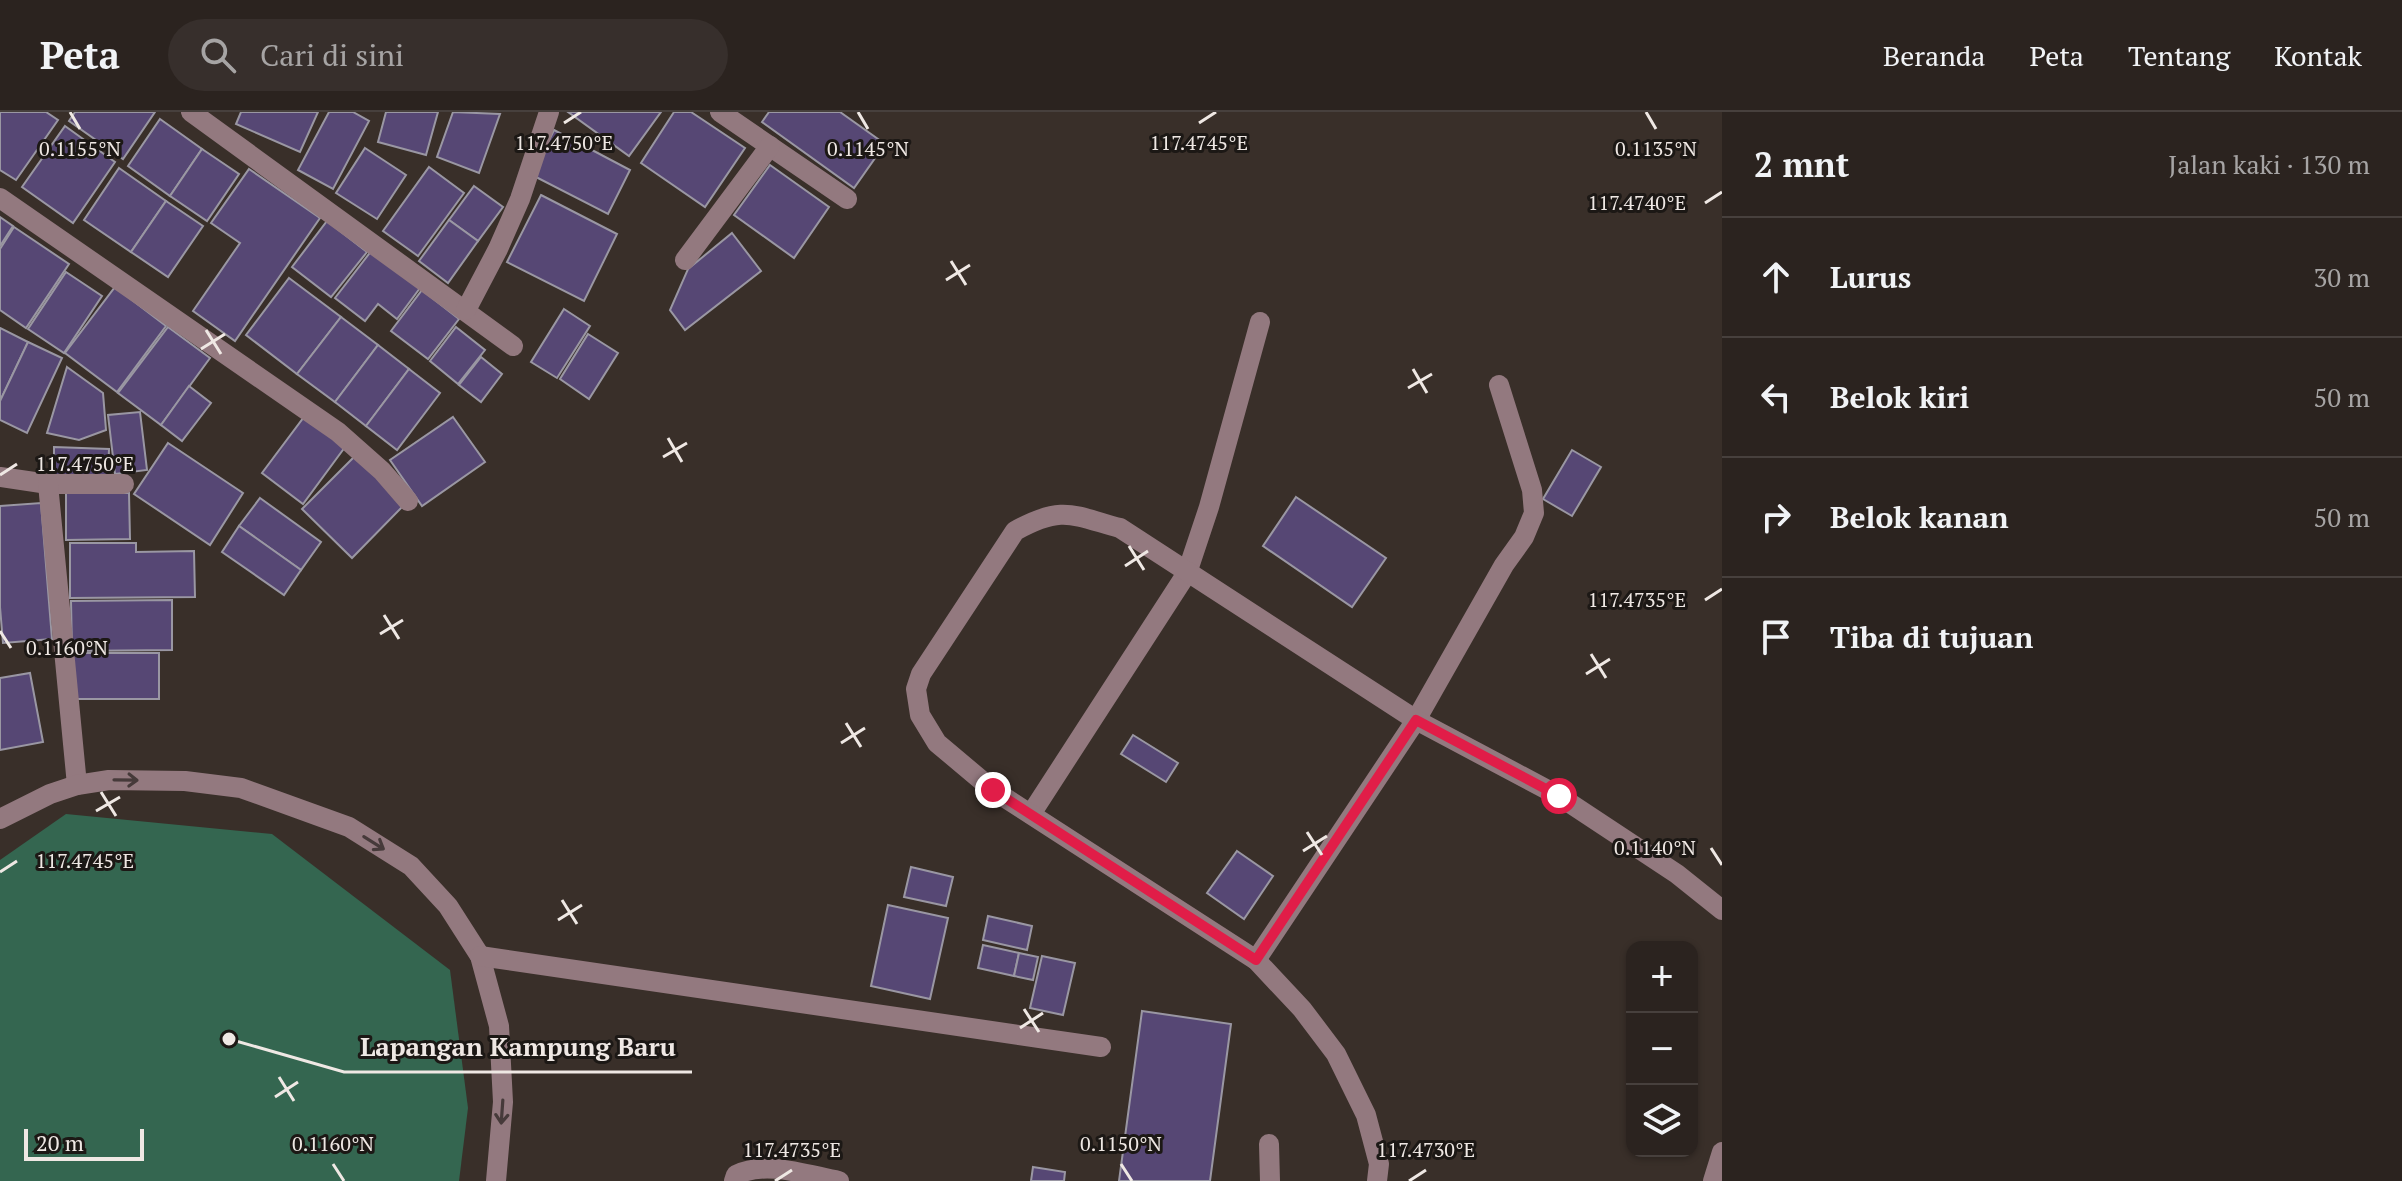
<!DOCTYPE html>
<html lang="id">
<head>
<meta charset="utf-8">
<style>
  body { margin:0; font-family:"PT Serif",serif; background:#372f2c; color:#f1f3f6 }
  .controls { position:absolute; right:24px; bottom:24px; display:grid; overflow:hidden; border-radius:16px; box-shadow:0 2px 6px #0004 }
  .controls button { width:72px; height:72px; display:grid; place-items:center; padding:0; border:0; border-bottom:2px solid #47403d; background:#2b231f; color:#f1f3f6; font:40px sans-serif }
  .scale { position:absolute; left:24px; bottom:20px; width:120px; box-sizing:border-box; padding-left:8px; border:4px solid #efe8e4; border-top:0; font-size:22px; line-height:28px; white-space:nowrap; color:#efe8e4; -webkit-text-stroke:6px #1c1815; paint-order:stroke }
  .stop { position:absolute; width:24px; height:24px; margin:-18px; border:6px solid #e11d48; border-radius:50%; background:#fff }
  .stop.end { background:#e11d48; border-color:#fff; box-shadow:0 2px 8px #0008 }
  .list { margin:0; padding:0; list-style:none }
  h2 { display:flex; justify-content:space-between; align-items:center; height:104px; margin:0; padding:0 32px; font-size:34px }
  h2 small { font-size:26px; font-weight:400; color:#a6a4a4 }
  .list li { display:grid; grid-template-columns:52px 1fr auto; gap:24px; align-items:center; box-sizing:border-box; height:120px; padding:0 32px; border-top:2px solid #47403d }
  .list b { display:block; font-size:30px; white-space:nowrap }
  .list em { font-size:26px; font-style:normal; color:#a6a4a4 }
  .icon { flex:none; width:44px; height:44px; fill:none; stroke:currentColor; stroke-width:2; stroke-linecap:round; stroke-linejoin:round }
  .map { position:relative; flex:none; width:1722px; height:1069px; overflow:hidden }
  header { display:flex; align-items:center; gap:48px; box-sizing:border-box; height:112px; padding:0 40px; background:#2b231f; border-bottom:2px solid #47403d }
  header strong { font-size:38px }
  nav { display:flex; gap:44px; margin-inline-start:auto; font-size:28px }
  .search { width:560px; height:72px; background:#372f2c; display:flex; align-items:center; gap:20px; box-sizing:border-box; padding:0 28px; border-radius:44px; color:#a6a4a4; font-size:30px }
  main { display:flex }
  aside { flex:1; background:#2b231f }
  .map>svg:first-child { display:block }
  .green { fill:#346650 }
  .building { fill:#564774; stroke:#9a97a3; stroke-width:2 }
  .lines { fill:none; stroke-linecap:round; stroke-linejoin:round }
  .minor { stroke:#93797f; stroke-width:20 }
  .oneway { stroke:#463a3a }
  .route { stroke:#e11d48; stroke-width:10 }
  .ticks { fill:none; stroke:#efe8e4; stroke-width:3 }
  .ticks-label { font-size:20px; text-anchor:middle; fill:#efe8e4; stroke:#1c1815; stroke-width:6; stroke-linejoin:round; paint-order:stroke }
  .leader { fill:none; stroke:#efe8e4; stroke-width:3 }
  .callout-dot { fill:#efe8e4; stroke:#1c1815; stroke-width:3 }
  .callout-label { font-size:26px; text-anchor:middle; font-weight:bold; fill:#efe8e4; stroke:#1c1815; stroke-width:6; stroke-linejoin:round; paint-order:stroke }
</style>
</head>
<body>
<header>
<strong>Peta</strong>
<div class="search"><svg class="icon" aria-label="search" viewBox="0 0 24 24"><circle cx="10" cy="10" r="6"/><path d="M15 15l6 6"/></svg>Cari di sini</div>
<nav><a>Beranda</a><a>Peta</a><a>Tentang</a><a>Kontak</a></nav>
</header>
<main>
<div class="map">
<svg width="1722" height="1069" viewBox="0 0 1722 1069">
  <rect width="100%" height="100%" fill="#392f29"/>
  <path class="green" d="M 66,702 L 272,722 L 450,858 L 468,996 L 459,1069 L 0,1069 L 0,748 Z"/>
  <g class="building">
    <path d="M 0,0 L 46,0 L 58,8 L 16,68 L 0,58 Z"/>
    <path d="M 75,0 L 155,0 L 123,47 L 69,9 Z"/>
    <path d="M 241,0 L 318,0 L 300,40 L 236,12 Z"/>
    <path d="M 329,0 L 353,0 L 369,9 L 333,77 L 298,58 Z"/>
    <path d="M 386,0 L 438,0 L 426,43 L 378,30 Z"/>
    <path d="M 453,0 L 500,2 L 479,61 L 437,45 Z"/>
    <path d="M 568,0 L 661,0 L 629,44 Z"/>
    <path d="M 674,0 L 691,0 L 745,36 L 705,95 L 641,51 Z"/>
    <path d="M 769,0 L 840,0 L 885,32 L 854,76 L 762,10 Z"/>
    <path d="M 160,7 L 202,37 L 170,84 L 128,54 Z"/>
    <path d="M 65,14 L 115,50 L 73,111 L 22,75 Z"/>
    <path d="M 554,18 L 630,58 L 608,102 L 532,63 Z"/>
    <path d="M 365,36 L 406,63 L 377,107 L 336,81 Z"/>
    <path d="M 202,37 L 239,62 L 207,109 L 170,84 Z"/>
    <path d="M 770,53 L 829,95 L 794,146 L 734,103 Z"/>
    <path d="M 429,55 L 464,81 L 418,144 L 383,119 Z"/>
    <path d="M 119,56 L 166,89 L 131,140 L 84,108 Z"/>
    <path d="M 249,57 L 320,106 L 235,229 L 193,199 L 240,131 L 211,111 Z"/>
    <path d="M 474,74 L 503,95 L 478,129 L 449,108 Z"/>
    <path d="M 541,83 L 617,122 L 584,189 L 507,150 Z"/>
    <path d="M 166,89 L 203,114 L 168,165 L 131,140 Z"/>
    <path d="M 0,105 L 13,114 L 0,134 Z"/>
    <path d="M 449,108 L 478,129 L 448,171 L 419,149 Z"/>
    <path d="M 327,109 L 367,140 L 331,185 L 292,155 Z"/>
    <path d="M 14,115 L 69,152 L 26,216 L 0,198 L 0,137 Z"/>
    <path d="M 732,121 L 761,159 L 685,218 L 670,198 L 688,157 Z"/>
    <path d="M 372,138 L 420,176 L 397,207 L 378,192 L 365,209 L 335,186 Z"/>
    <path d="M 66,160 L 102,184 L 64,241 L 28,217 Z"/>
    <path d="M 289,166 L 341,205 L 297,262 L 246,223 Z"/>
    <path d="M 115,175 L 166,214 L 117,280 L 65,241 Z"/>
    <path d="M 422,178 L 459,207 L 428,247 L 391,219 Z"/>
    <path d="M 564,197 L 590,214 L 557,266 L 531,250 Z"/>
    <path d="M 341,205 L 378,233 L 335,290 L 297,262 Z"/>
    <path d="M 168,215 L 210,246 L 161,313 L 118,281 Z"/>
    <path d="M 456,215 L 485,238 L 458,272 L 430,249 Z"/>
    <path d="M 0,216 L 28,230 L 0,289 Z"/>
    <path d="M 588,222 L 618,241 L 589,287 L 560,267 Z"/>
    <path d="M 28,230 L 62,246 L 27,321 L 0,308 L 0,289 Z"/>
    <path d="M 378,233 L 409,257 L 366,314 L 335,290 Z"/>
    <path d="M 481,245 L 502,262 L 481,290 L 459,273 Z"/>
    <path d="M 67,255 L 103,281 L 106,318 L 79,328 L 47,321 Z"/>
    <path d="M 409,257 L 440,281 L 397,338 L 366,314 Z"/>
    <path d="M 189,274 L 211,291 L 182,329 L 161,313 Z"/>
    <path d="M 140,300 L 147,358 L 115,362 L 108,303 Z"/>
    <path d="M 307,301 L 348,331 L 303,392 L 262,361 Z"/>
    <path d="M 453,305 L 485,350 L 422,394 L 390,348 Z"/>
    <path d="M 168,331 L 243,381 L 210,433 L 134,382 Z"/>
    <path d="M 54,335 L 109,337 L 108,369 L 54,367 Z"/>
    <path d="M 1572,338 L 1601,355 L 1572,404 L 1543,387 Z"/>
    <path d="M 356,343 L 405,392 L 352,446 L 302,397 Z"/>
    <path d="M 66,381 L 129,381 L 130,427 L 66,428 Z"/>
    <path d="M 1296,385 L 1386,446 L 1352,495 L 1263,434 Z"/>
    <path d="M 260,386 L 321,430 L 301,458 L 239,414 Z"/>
    <path d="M 41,391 L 52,527 L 3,531 L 0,495 L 0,394 Z"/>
    <path d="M 239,414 L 301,458 L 284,483 L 222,440 Z"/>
    <path d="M 70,431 L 136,431 L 136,440 L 194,439 L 195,485 L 70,486 Z"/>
    <path d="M 172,488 L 172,538 L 72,539 L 71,489 Z"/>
    <rect x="73" y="541" width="86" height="46"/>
    <path d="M 30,561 L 43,630 L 0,638 L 0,566 Z"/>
    <path d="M 1133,623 L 1178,651 L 1166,670 L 1121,642 Z"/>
    <path d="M 1237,739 L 1273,764 L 1244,807 L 1207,781 Z"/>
    <path d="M 911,755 L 953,765 L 946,794 L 904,785 Z"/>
    <path d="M 888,793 L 948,806 L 930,887 L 871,874 Z"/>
    <path d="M 988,804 L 1032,814 L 1027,838 L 983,828 Z"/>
    <path d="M 983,833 L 1019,841 L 1014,864 L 978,856 Z"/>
    <path d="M 1019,841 L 1038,845 L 1033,868 L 1014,864 Z"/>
    <path d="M 1042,844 L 1075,851 L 1063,903 L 1030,896 Z"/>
    <path d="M 1142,899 L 1231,912 L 1210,1069 L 1119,1069 Z"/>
    <path d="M 1033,1055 L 1065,1060 L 1064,1069 L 1031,1069 Z"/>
  </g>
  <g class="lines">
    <g class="minor">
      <path d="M 191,0 L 513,234"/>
      <path d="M 720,0 L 847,87"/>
      <path d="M 0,86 L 338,320 L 382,359 L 408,389"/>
      <path d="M 685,148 L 770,34"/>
      <path d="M 466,198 L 498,137 L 520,87 L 549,0"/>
      <path d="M 0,365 L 48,372 L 124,372"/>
      <path d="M 48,372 L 77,673"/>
      <path d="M 1031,702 L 1187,461 L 1209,395 L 1260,210"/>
      <path d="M 0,707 L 50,682 L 77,673 L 109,668 L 185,669 L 241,676 L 349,715 L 411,754 L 448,794 L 480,844 L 499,914 L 503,990 L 496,1069"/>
      <path d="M 480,844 L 1101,935"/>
      <path d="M 1256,848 L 1416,608 L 1504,453 L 1524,425 L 1534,401 L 1532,378 L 1499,273"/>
      <path d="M 1269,1032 L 1270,1069"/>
      <path d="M 734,1069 L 736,1063 C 766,1048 807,1063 839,1069"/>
      <path d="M 1377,1069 L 1379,1052 L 1366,1003 L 1336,942 L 1302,897 L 1256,848 L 993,678 L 937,631 L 920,603 L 916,577 L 921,562 L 1015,419 C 1062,393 1072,403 1120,416 L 1416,608 L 1559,684 L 1677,762 L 1722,798"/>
      <path d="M 1713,1069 L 1722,1040"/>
    </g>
  </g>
  <defs><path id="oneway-shaft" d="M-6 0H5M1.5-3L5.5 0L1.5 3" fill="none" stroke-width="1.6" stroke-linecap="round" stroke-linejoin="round" transform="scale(2)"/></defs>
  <g class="oneway">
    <use href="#oneway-shaft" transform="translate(126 668) rotate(1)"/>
    <use href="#oneway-shaft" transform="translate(374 731) rotate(32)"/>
    <use href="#oneway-shaft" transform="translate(502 1000) rotate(94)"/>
  </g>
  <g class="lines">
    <path class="route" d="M 993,678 L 1256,848 L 1416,608 L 1559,684"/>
  </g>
  <path class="ticks" d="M 70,0 L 80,17M 858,0 L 868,17M 1646,0 L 1656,17M 564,11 L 581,0M 1199,11 L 1216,0M 1705,91 L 1722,80M 951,149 L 966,173M 946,168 L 970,153M 206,218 L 221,242M 201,237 L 225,222M 1413,257 L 1427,281M 1408,276 L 1432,262M 668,326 L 682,350M 663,345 L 687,331M 0,363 L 17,352M 1129,434 L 1144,458M 1125,454 L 1148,439M 1705,488 L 1722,477M 384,503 L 399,527M 0,519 L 11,536M 380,522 L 403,508M 1591,542 L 1606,566M 1586,562 L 1610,547M 846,611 L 861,635M 841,631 L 865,616M 101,680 L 116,704M 96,699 L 120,685M 1307,720 L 1322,743M 1711,736 L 1722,753M 1303,739 L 1327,724M 0,760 L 17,749M 562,788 L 577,812M 558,808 L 582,793M 1024,897 L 1039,920M 1020,916 L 1043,901M 279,965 L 294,989M 275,985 L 298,970M 333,1052 L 344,1069M 1121,1052 L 1132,1069M 775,1069 L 792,1058M 1409,1069 L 1426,1058"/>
  <g class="ticks-label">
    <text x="564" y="38">117.4750°E</text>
    <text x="1199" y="38">117.4745°E</text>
    <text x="1656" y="44">0.1135°N</text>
    <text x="80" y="44">0.1155°N</text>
    <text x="868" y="44">0.1145°N</text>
    <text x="1637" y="98">117.4740°E</text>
    <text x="85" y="359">117.4750°E</text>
    <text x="1637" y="495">117.4735°E</text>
    <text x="67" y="543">0.1160°N</text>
    <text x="1655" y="743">0.1140°N</text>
    <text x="85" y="756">117.4745°E</text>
    <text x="333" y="1039">0.1160°N</text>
    <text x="1121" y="1039">0.1150°N</text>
    <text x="792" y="1045">117.4735°E</text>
    <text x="1426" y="1045">117.4730°E</text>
  </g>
  <path class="leader" d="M229 927L344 960H692"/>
  <circle class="callout-dot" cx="229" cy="927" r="8"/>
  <g class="callout-label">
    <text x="518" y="944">Lapangan Kampung Baru</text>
  </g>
</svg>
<div class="controls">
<button>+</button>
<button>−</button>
<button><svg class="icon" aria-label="layers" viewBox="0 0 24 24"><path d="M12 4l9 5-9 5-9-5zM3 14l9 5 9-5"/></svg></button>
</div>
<div class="scale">20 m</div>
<div class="stop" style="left:1559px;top:684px"></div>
<div class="stop end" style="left:993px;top:678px"></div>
</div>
<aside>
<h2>2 mnt<small>Jalan kaki · 130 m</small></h2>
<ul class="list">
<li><svg class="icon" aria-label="ahead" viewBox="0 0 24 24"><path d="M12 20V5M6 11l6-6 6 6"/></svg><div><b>Lurus</b></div><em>30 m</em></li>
<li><svg class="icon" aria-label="left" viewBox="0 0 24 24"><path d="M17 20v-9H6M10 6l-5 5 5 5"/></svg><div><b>Belok kiri</b></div><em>50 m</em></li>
<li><svg class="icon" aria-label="right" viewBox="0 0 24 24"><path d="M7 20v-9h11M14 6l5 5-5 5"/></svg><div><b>Belok kanan</b></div><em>50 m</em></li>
<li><svg class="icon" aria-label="arrive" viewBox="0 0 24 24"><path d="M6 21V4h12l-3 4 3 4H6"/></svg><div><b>Tiba di tujuan</b></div></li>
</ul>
</aside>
</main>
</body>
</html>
